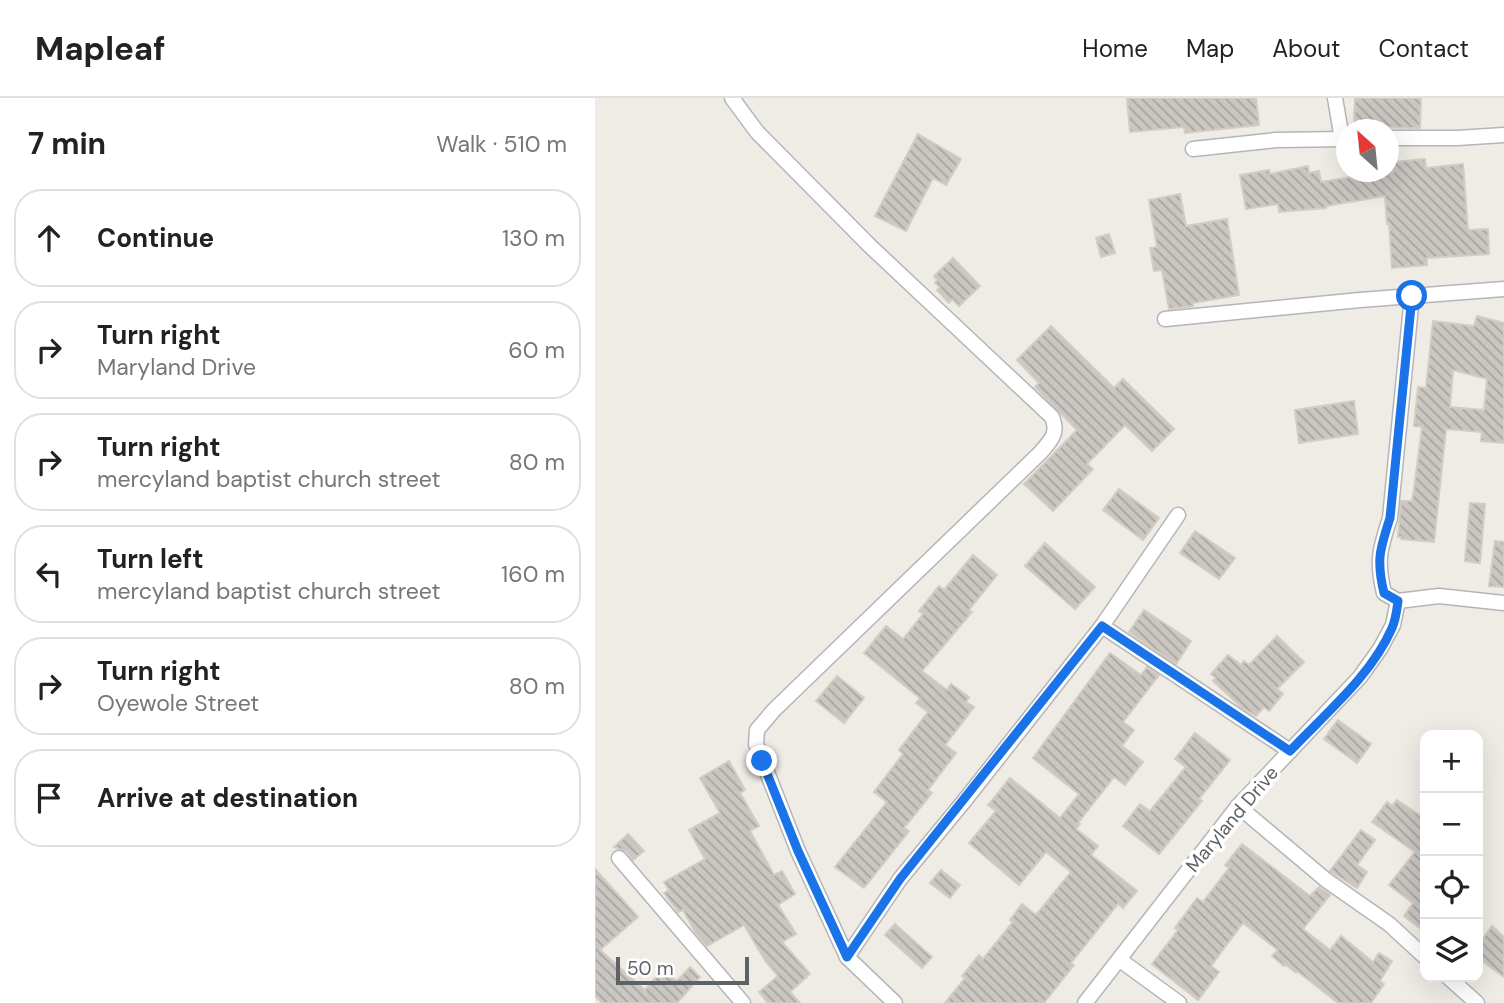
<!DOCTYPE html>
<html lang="en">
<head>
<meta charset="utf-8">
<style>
  body { margin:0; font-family:"DM Sans",sans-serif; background:#f2f2f2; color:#222 }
  .controls { position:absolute; right:21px; bottom:21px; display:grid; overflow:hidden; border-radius:14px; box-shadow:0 7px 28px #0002 }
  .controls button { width:63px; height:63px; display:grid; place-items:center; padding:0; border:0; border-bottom:2px solid #e0e0e0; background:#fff; color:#222; font:35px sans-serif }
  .compass { position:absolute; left:741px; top:21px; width:63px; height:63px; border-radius:50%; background:#fff; box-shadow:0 7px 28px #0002; rotate:333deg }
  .scale { position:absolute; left:21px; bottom:18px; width:133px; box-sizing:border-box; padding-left:7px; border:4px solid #5c6266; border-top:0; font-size:19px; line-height:24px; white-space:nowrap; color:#5c6266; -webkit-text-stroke:5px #fff; paint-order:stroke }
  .stop { position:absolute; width:21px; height:21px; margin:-16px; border:5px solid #1a73e8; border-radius:50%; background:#fff }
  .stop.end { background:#1a73e8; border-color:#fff; box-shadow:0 2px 7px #0008 }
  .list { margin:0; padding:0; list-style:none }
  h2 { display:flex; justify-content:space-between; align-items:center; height:91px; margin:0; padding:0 28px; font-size:30px }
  h2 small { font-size:23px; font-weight:400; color:#767676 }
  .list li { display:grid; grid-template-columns:46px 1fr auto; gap:21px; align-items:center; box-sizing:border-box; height:98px; margin:0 14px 14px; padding:0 14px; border:2px solid #e0e0e0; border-radius:28px }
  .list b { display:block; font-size:26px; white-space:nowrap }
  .list p { margin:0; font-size:23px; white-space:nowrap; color:#767676 }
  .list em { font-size:23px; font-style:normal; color:#767676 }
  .icon { flex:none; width:38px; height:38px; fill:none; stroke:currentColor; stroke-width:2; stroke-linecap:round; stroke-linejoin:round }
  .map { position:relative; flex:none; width:909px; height:905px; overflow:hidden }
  header { display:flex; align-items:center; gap:42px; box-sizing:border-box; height:98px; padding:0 35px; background:#fff; border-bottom:2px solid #e0e0e0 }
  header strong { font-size:33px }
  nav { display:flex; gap:38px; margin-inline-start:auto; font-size:24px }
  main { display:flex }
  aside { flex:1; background:#fff }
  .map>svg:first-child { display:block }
  .building { fill:url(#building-back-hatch); stroke:#d4ccc3; stroke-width:2; fill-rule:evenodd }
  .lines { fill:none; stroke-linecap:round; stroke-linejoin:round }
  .minor-casing { stroke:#b2b6ba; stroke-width:17 }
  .minor { stroke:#fff; stroke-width:14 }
  .route { stroke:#1a73e8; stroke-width:9 }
  .labels { text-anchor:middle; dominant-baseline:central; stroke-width:7; stroke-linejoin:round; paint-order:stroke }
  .street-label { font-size:19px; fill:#5c6266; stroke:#fff }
</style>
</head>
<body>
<header>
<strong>Mapleaf</strong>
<nav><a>Home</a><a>Map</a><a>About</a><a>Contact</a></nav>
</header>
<main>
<aside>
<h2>7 min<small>Walk · 510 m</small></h2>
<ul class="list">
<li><svg class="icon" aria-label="ahead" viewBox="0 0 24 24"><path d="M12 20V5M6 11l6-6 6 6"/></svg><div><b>Continue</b></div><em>130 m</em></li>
<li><svg class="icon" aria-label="right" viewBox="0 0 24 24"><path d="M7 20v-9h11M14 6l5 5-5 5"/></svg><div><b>Turn right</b><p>Maryland Drive</p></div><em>60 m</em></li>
<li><svg class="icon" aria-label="right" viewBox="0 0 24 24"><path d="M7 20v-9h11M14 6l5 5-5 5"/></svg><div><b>Turn right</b><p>mercyland baptist church street</p></div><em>80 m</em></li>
<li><svg class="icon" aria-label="left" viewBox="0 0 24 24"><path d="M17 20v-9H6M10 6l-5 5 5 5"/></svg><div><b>Turn left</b><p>mercyland baptist church street</p></div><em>160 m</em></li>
<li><svg class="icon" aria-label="right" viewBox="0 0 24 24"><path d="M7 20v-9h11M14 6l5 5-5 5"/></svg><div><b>Turn right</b><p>Oyewole Street</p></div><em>80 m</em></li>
<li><svg class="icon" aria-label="arrive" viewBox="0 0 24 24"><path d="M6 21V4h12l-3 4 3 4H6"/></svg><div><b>Arrive at destination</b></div></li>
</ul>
</aside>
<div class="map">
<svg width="909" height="905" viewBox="0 0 909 905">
  <defs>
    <pattern id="building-back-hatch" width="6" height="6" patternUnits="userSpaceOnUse" patternTransform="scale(1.75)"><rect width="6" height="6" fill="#cac6c1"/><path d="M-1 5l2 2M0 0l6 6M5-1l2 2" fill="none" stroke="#a7a4a1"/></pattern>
  </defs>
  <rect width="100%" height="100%" fill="#efebe5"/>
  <g class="building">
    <path d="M 532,0 L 661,0 L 664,27 L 590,35 L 589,29 L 535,34 Z"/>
    <path d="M 760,0 L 826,0 L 825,30 L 759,29 Z"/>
    <path d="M 323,36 L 366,61 L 351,87 L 338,80 L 311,133 L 280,118 Z"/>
    <path d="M 830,61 L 831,70 L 868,66 L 873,132 L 893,131 L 894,156 L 832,160 L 832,167 L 797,170 L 794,125 L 792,126 L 790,98 L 731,108 L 731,110 L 684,114 L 683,106 L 651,111 L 645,77 L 674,72 L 675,76 L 713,68 L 714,75 L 724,73 L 726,84 L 757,79 L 756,74 L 798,74 L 798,64 Z"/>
    <path d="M 585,96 L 591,128 L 632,121 L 644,197 L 598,205 L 598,208 L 574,211 L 567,172 L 559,173 L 555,150 L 562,149 L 554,102 Z"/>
    <path d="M 514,136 L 520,155 L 506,159 L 501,140 Z"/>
    <path d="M 358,160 L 385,188 L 364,208 L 357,201 L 354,205 L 342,192 L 345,189 L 340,185 L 342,182 L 339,178 Z"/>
    <path d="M 882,218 L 909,225 L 909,345 L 886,343 L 887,334 L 851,331 L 839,444 L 806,441 L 806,439 L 803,439 L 806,403 L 817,403 L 819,391 L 827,329 L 819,328 L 823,289 L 831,290 L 838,223 L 879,228 ZM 858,272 L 892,281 L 889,312 L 855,309 Z"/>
    <path d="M 456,228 L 519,290 L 528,281 L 579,331 L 557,353 L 530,327 L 492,366 L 498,371 L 458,413 L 429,386 L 482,332 L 440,289 L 444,285 L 422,262 Z"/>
    <path d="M 759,303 L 763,336 L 704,345 L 700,312 Z"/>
    <path d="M 524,391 L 564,420 L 548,442 L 508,412 Z"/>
    <path d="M 875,405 L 890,406 L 885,465 L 870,463 Z"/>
    <path d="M 600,433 L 640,460 L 624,481 L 585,455 Z"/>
    <path d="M 900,443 L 909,444 L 909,489 L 894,488 Z"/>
    <path d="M 450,445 L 500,489 L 480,511 L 430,468 Z"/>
    <path d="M 378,457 L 402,477 L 374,512 L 377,514 L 327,573 L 352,592 L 356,586 L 374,599 L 371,604 L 379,609 L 350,647 L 361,655 L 333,692 L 337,695 L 309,730 L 314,733 L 269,790 L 240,769 L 292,704 L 279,694 L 308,656 L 304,652 L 333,614 L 321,605 L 325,600 L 269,555 L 291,528 L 308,541 L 328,516 L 324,513 L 344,488 L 349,492 Z"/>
    <path d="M 549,512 L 596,543 L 581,566 L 534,534 Z"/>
    <path d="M 682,538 L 709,564 L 682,591 L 688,596 L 674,613 L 669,609 L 661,618 L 646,609 L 618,583 L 621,580 L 616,576 L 633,557 L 646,567 L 649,563 L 654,567 Z"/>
    <path d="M 515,555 L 546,577 L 552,569 L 564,577 L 528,624 L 539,632 L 527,648 L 548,664 L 530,687 L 519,679 L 483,725 L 485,726 L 481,731 L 503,748 L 496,757 L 542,793 L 528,810 L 523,806 L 476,865 L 479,867 L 449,905 L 350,905 L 370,880 L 367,878 L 384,857 L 388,861 L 418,824 L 415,822 L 427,806 L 441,817 L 476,774 L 451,754 L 424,787 L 374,745 L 401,713 L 393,707 L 415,680 L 465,720 L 484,696 L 438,660 Z"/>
    <path d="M 242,578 L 269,600 L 249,625 L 221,603 Z"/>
    <path d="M 743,622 L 776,646 L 762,665 L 729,641 Z"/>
    <path d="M 600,635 L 635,662 L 604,701 L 607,703 L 564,756 L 528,728 L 545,706 L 555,713 L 591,669 L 580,661 Z"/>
    <path d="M 134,663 L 150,692 L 145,695 L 164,728 L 155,733 L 179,777 L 187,773 L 200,796 L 183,807 L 201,836 L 187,844 L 215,876 L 195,894 L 205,905 L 173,905 L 164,894 L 183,878 L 171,864 L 149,827 L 112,848 L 100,834 L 88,812 L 83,814 L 69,795 L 74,792 L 69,784 L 110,761 L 94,732 L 125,715 L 105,680 Z"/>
    <path d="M 802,702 L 830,721 L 830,834 L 809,818 L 818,805 L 794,787 L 820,754 L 777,724 L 792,704 L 797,708 Z"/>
    <path d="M 766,732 L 780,742 L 762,767 L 772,774 L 762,790 L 735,773 Z"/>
    <path d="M 33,736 L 49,753 L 38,762 L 31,753 L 19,749 Z"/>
    <path d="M 647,746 L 715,798 L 724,789 L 735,797 L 708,831 L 735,852 L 746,838 L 778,864 L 784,855 L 797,863 L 785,883 L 789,886 L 776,905 L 743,905 L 702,873 L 701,875 L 691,867 L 689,868 L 677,858 L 683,852 L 648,825 L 616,868 L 624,874 L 603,902 L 557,866 L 583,832 L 580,830 L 602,800 L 608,804 L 634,770 L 630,767 Z"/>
    <path d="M 0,771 L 43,819 L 5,852 L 50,892 L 68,871 L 82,883 L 95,869 L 105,879 L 82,905 L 7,905 L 0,898 Z"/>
    <path d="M 346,772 L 365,787 L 355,800 L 335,785 Z"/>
    <path d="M 300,826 L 337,859 L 327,870 L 290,837 Z"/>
    <path d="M 897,828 L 909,839 L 909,879 L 883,860 L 883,847 Z"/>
  </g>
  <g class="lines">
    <g class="minor-casing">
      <g id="minor">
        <path d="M 137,0 L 162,34 L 275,148 L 457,319 C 464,335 456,342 446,354 L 179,612 L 162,632 L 161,646 L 203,753 L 252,859 L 300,905"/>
        <path d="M 740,0 L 747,41"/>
        <path d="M 794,40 L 862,40 L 909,37"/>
        <path d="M 598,51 L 681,42 L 752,41"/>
        <path d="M 817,198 L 795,420 C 785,451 781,462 789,495 L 803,503 L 844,498 L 909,505"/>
        <path d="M 570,221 L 765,202 L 909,191"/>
        <path d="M 507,528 L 695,653"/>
        <path d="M 643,708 L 731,782 L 794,826 L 830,859"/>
        <path d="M 24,760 L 148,905"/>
        <path d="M 252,859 L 305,781 L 370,702 L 507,528 L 583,417"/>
        <path d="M 525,862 L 584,905"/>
        <path d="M 853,879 L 882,905"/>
        <path d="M 490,905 L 643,708 L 765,579 L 785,551 L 798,527 L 803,503"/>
      </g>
    </g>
    <use href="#minor" class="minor"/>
  </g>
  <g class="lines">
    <path class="route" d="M 167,663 L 203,753 L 252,859 L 305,781 L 507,528 L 695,653 C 731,615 776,578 797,530 C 801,521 802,511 803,503 L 789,495 C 781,462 785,451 795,420 L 817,198"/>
  </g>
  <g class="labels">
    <g class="street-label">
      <text transform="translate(637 721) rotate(-50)">Maryland Drive</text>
    </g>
  </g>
</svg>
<div class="controls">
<button>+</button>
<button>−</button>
<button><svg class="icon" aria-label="locate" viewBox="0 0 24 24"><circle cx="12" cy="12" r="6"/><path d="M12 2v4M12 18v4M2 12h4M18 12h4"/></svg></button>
<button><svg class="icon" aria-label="layers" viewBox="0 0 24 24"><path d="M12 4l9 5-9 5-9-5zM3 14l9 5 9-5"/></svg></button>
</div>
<svg class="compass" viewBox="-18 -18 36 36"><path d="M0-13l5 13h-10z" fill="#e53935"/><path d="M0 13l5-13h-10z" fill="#767676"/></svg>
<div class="scale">50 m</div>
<div class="stop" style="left:817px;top:198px"></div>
<div class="stop end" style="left:167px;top:663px"></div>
</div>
</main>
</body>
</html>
